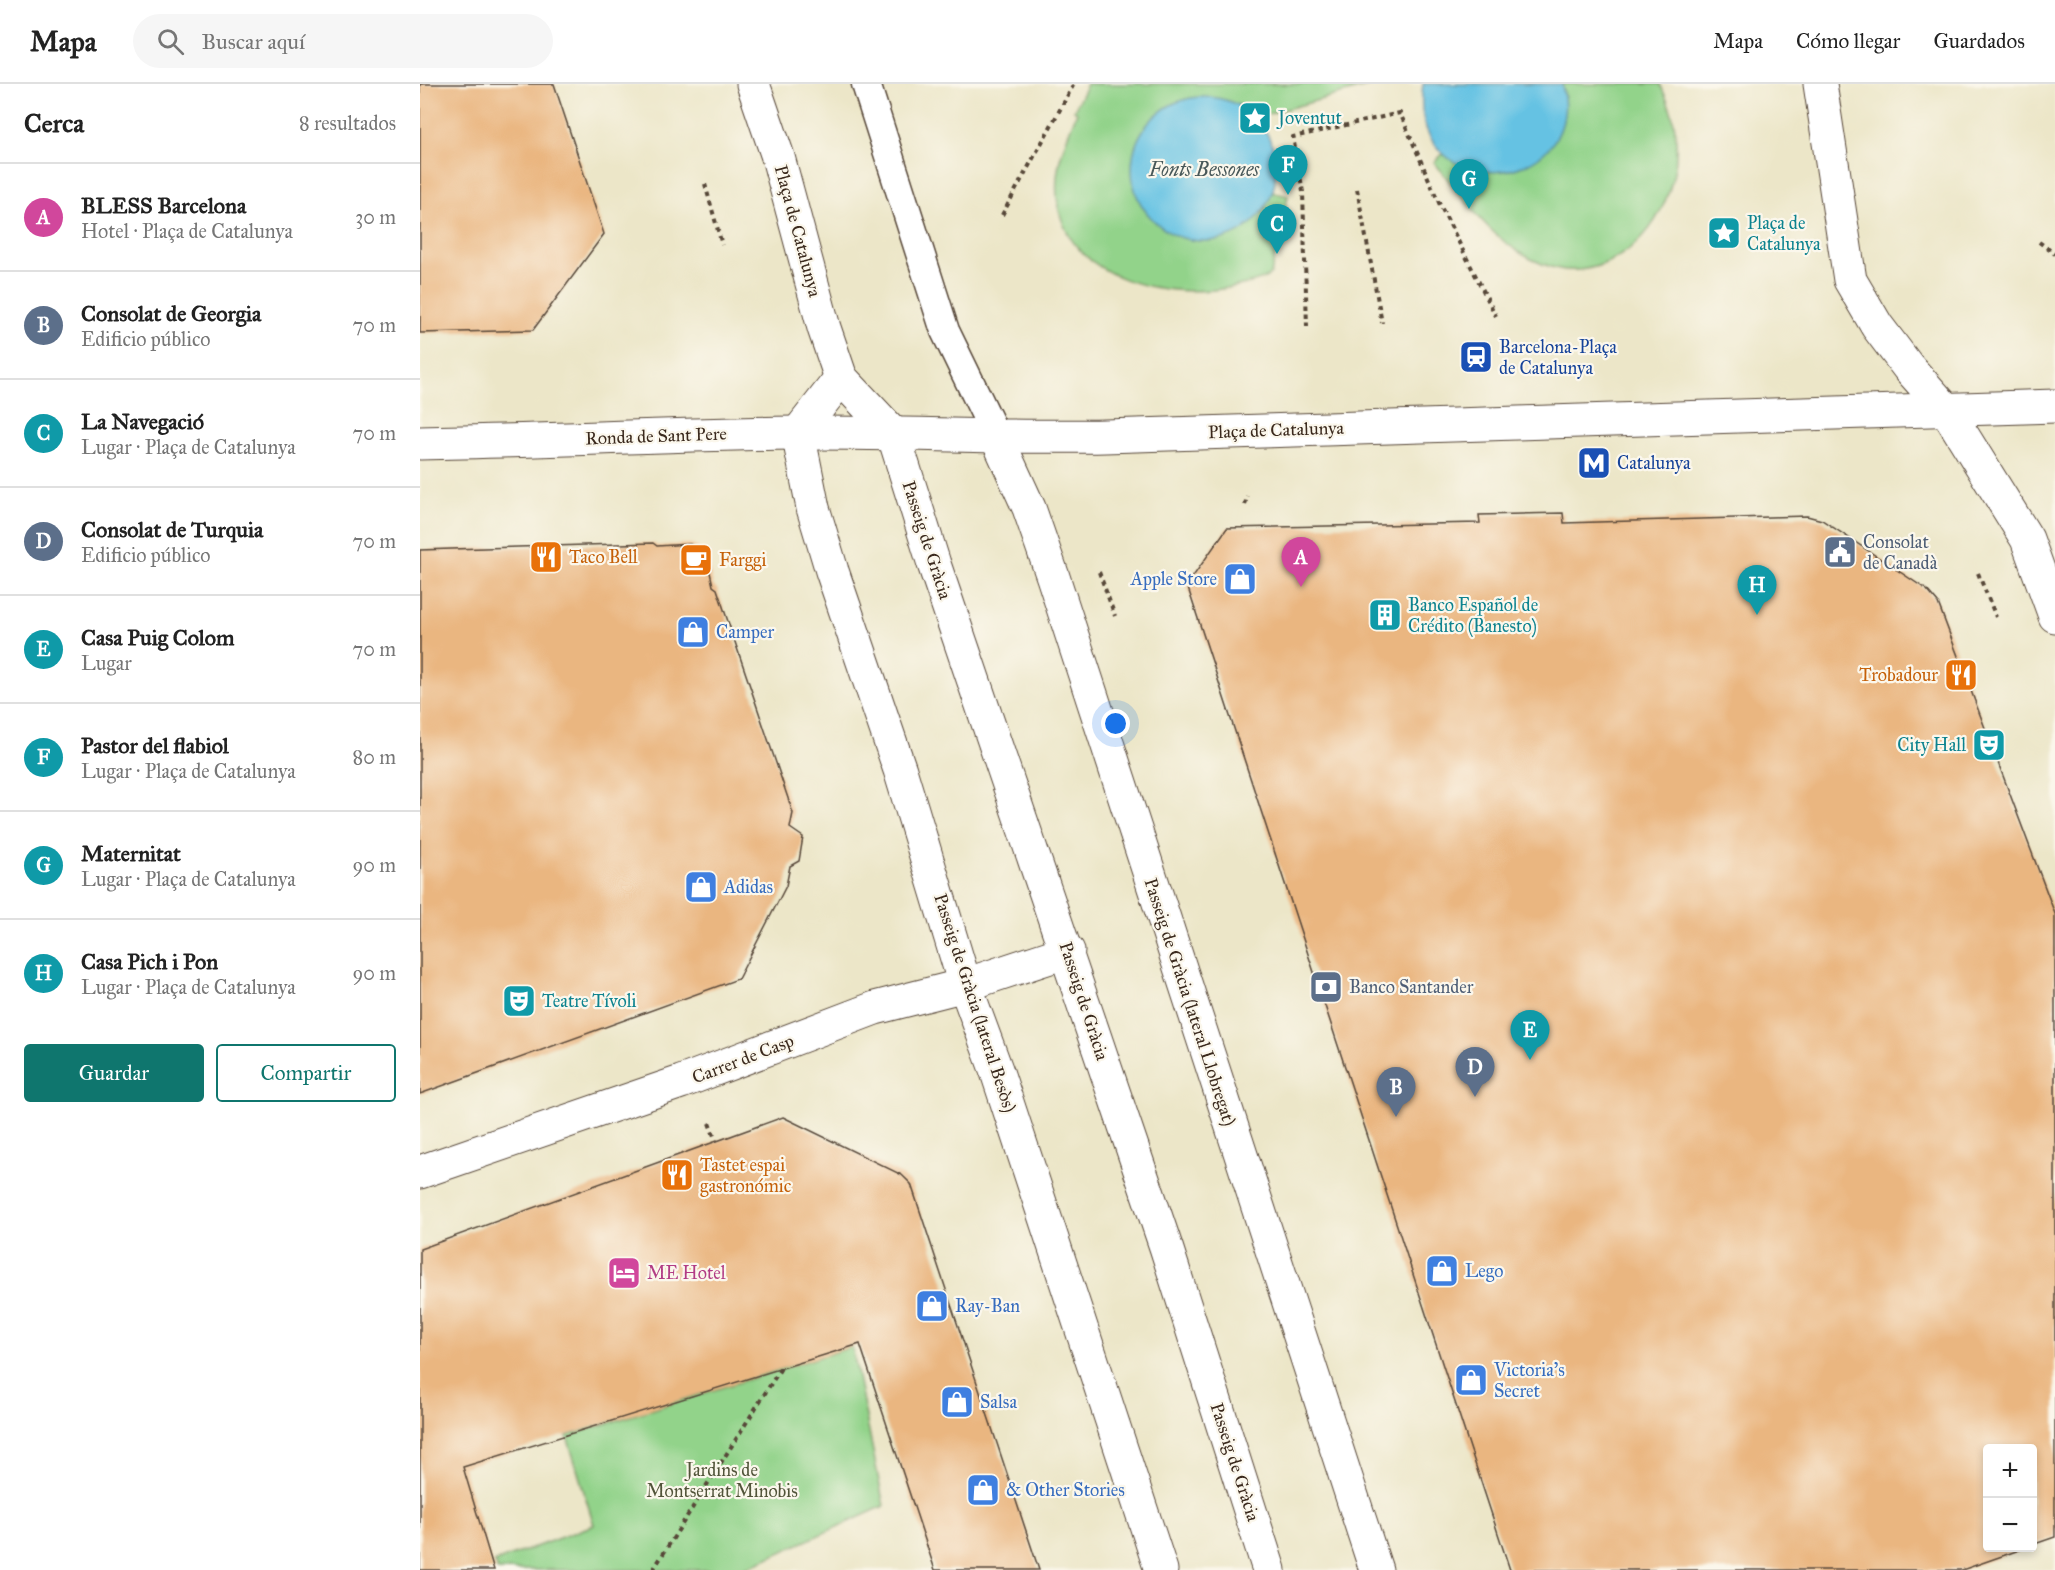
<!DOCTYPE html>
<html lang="es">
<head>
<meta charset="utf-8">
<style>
  body { margin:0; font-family:"IM FELL Great Primer",serif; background:#f6f6f6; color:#222 }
  .controls { position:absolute; right:18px; bottom:18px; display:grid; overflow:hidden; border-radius:6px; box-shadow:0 3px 9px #0003 }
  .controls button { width:54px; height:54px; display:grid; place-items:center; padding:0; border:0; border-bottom:2px solid #e0e0e0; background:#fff; color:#222; font:30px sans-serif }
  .you { position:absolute; left:696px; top:640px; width:21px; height:21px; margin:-15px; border:4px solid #fff; border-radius:50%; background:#1a73e8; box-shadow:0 0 0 9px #1a73e833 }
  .badge { display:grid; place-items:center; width:39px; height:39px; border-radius:50%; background:#0f766e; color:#fff; font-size:20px; font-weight:700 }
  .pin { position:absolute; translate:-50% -50px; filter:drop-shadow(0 2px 3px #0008) }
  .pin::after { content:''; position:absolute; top:32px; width:21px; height:18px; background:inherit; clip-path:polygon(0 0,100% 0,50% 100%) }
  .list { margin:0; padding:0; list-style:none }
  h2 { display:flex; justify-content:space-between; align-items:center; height:78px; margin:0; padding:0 24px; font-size:26px }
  h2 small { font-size:20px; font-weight:400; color:#767676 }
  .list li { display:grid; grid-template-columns:39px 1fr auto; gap:18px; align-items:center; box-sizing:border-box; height:108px; padding:0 24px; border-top:2px solid #e0e0e0 }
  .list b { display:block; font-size:22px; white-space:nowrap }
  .list p { margin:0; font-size:20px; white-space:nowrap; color:#767676 }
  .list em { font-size:20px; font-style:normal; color:#767676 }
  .actions { display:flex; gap:12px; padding:18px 24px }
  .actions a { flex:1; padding:14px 0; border:2px solid #0f766e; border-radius:6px; text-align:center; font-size:21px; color:#0f766e }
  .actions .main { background:#0f766e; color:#fff }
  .icon { flex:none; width:33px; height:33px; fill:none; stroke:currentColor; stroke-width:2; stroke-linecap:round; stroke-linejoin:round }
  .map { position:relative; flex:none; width:1635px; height:1486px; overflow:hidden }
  header { display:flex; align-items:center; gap:36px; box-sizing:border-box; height:84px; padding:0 30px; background:#fff; border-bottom:2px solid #e0e0e0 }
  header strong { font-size:28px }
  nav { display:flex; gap:33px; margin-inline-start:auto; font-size:21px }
  .search { width:420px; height:54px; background:#f6f6f6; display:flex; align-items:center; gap:15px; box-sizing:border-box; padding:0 21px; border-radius:33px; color:#767676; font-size:22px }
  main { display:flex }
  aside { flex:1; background:#fff }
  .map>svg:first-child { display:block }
  .green { fill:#92d38a; stroke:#667e54; stroke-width:1.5 }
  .water { fill:#65c2e3; stroke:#507680; stroke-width:1.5 }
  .building { fill:#eab680 }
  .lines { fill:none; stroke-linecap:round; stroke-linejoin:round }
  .service-casing { stroke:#564638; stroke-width:31 }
  .minor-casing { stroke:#564638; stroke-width:35 }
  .tertiary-casing { stroke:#564638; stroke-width:35 }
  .secondary-casing { stroke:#564638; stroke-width:35 }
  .path { stroke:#564638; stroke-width:4; stroke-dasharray:4.5 4.5; stroke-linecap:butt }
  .service { stroke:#fff; stroke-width:28 }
  .minor { stroke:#fff; stroke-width:33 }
  .tertiary { stroke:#fff; stroke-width:33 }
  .secondary { stroke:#fff; stroke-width:33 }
  .labels { text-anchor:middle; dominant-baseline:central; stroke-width:4.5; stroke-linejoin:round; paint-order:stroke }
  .culture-label { font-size:18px; fill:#0d838f; stroke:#fbf7ec; text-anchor:start }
  .street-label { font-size:18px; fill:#3b2a1e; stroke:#fbf7ec }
  .transit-label { font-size:18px; fill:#164399; stroke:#fbf7ec; text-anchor:start }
  .service-label { font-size:18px; fill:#4e5e75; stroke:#fbf7ec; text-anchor:start }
  .food-label { font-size:18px; fill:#c56008; stroke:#fbf7ec; text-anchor:start }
  .shop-label { font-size:18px; fill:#366cbe; stroke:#fbf7ec; text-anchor:start }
  .hotel-label { font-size:18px; fill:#b23c85; stroke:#fbf7ec; text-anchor:start }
  .park-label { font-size:18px; fill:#515439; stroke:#fbf7ec }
  .water-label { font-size:20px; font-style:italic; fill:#485859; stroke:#fbf7ec }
</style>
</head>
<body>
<header>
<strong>Mapa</strong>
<div class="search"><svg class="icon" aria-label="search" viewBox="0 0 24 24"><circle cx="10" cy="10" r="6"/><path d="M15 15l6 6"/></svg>Buscar aquí</div>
<nav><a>Mapa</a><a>Cómo llegar</a><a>Guardados</a></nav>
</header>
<main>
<aside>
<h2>Cerca<small>8 resultados</small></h2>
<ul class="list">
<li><span class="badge" style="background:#d1479c">A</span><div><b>BLESS Barcelona</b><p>Hotel · Plaça de Catalunya</p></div><em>30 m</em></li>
<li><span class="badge" style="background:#5c6f8a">B</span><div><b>Consolat de Georgia</b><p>Edificio público</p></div><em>70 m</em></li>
<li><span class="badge" style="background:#0f9aa8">C</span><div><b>La Navegació</b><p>Lugar · Plaça de Catalunya</p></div><em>70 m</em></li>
<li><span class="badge" style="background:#5c6f8a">D</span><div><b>Consolat de Turquia</b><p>Edificio público</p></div><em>70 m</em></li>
<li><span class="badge" style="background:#0f9aa8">E</span><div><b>Casa Puig Colom</b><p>Lugar</p></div><em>70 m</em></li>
<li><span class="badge" style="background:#0f9aa8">F</span><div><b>Pastor del flabiol</b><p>Lugar · Plaça de Catalunya</p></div><em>80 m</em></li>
<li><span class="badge" style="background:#0f9aa8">G</span><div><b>Maternitat</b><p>Lugar · Plaça de Catalunya</p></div><em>90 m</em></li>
<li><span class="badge" style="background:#0f9aa8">H</span><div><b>Casa Pich i Pon</b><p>Lugar · Plaça de Catalunya</p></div><em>90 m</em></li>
</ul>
<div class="actions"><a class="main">Guardar</a><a>Compartir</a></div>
</aside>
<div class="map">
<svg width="1635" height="1486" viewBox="0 0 1635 1486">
  <rect width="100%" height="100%" fill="#fbf7ec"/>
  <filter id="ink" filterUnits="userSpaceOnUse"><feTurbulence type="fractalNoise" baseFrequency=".0167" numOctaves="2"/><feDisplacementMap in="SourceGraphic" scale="12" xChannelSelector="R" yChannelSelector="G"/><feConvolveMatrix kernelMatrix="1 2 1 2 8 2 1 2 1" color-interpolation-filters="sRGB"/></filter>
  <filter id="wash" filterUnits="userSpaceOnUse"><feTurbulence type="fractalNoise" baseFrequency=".008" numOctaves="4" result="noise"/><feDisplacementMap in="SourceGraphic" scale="24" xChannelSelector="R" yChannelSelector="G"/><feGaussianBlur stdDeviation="1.35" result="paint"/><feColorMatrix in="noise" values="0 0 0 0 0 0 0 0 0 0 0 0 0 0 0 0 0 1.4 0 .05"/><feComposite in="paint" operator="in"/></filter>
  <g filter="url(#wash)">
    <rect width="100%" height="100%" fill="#ece6c8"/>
    <g class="green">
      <path d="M 667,0 L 956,0 L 835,34 L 819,21 L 843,128 L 852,108 L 868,112 L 851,190 C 841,198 825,200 813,203 C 749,216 650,198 638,120 C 632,87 645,58 657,28 L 654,26 Z"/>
      <path d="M 1142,0 L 1240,0 C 1246,13 1252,25 1254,39 C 1264,91 1240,152 1192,176 C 1175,185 1154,189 1135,184 C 1080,170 1047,119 1014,78 L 1023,70 L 1037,78 L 1145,13 Z"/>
      <path d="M 432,1263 L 464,1422 L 321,1486 L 77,1486 L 75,1478 L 174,1441 L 147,1352 Z"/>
    </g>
    <g class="water">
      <path d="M 1003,0 L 1142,0 C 1168,111 985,123 1003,0 Z"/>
      <circle cx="784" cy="85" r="72"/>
    </g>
    <g id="blocks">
      <g class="building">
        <path d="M 0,0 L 134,0 L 184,150 L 113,246 L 0,249 Z"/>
        <path d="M 1143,429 L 1144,439 L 1387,432 L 1402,436 L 1507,506 L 1518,519 L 1635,830 L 1635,1453 L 1612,1461 L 1612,1365 L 1568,1365 L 1568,1464 L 1605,1464 L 1542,1486 L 1090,1486 L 767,501 L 807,444 L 1060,439 L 1059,431 Z"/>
        <path d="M 233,459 L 237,462 L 270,460 L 280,465 L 287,474 L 293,502 L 297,505 L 373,729 L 370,744 L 383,753 L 379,777 L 370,782 L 366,802 L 318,895 L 0,1010 L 0,466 Z"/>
        <path d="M 363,1033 L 482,1091 L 491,1100 L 619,1486 L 515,1486 L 440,1260 L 43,1383 L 74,1486 L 0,1486 L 0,1165 Z"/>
      </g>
    </g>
  </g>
  <g filter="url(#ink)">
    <use href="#blocks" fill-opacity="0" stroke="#564638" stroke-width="1.5"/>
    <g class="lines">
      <g class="service-casing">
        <path id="service" d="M 446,0 L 525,247 L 577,354"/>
      </g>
      <g class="minor-casing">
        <g id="minor">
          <path d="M 1528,328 L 1607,455 L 1635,532"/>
          <path d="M 378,349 L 393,424 L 412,487 L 480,686 L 545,901 L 577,988 L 741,1486"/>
          <path d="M 577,354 L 609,424 L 633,493 L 956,1486"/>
          <path d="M 0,1088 L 261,998 L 455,924 L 545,901 L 648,867"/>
        </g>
      </g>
      <g class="tertiary-casing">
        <path id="tertiary" d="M 473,349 L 514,480 L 746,1163 L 849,1486"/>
      </g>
      <g class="secondary-casing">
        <g id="secondary">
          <path d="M 333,0 L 358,73 L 404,244 L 421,294 L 473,349"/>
          <path d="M 1400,0 L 1430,196 L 1457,242 L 1488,283 L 1528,328"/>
          <path d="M 378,349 L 421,294"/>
          <path d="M 0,359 C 126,357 251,350 376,349 C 479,348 582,354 685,352 L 1635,322"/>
        </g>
      </g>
      <g class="path">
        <path d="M 285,100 L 302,161"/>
        <path d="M 937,105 L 962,239"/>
        <path d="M 582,131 L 654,0"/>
        <path d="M 1619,158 L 1635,170"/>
        <path d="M 887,243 L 883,108 L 873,53 L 980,29 L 1020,121 L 1076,232"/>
        <path d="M 825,421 L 827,412"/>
        <path d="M 679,488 L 695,532"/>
        <path d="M 1558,489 L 1576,533"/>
        <path d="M 289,1039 L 296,1057"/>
        <path d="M 233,1486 L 361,1284"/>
      </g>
      <use href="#service" class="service"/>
      <use href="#minor" class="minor"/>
      <use href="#tertiary" class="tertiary"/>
      <use href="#secondary" class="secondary"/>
    </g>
  </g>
  <defs>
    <g id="sight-square" transform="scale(1.725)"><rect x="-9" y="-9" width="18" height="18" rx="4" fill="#0f9aa8" stroke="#fbf7ec"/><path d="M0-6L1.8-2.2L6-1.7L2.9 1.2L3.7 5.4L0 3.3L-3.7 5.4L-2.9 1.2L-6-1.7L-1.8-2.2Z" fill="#fff"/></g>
    <g id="station-square" transform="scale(1.725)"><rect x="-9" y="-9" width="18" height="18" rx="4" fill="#1a4fb4" stroke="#fbf7ec"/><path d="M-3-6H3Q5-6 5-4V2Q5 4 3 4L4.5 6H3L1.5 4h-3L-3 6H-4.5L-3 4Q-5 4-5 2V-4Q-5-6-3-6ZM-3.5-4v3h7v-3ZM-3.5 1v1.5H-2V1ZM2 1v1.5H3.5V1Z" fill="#fff"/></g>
    <g id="metro-square" transform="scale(1.725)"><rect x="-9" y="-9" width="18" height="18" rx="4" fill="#1a4fb4" stroke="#fbf7ec"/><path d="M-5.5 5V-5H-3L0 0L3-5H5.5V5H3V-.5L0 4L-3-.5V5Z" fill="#fff"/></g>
    <g id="civic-square" transform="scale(1.725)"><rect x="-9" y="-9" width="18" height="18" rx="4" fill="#5c6f8a" stroke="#fbf7ec"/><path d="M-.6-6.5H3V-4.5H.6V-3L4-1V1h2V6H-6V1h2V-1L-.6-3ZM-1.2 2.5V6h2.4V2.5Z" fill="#fff"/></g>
    <g id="restaurant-square" transform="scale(1.725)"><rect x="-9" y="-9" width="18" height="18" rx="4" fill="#e8710a" stroke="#fbf7ec"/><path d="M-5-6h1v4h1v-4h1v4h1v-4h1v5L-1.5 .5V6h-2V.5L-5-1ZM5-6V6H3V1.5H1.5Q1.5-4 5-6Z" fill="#fff"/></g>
    <g id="cafe-square" transform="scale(1.725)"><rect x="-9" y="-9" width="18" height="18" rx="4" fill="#e8710a" stroke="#fbf7ec"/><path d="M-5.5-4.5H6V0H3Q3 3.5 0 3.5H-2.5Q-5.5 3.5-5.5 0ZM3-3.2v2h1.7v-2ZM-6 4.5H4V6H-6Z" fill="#fff"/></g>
    <g id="shop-square" transform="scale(1.725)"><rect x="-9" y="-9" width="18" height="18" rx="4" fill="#3f7fe0" stroke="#fbf7ec"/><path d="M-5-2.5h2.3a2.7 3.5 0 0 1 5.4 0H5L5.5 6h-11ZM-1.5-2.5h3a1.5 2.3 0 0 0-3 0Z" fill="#fff"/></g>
    <g id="building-square" transform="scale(1.725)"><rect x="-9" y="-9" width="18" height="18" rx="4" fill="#0f9aa8" stroke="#fbf7ec"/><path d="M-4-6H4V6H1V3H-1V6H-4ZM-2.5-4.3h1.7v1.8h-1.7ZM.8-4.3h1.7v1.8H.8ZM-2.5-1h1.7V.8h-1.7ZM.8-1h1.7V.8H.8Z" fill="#fff"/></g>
    <g id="theatre-square" transform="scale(1.725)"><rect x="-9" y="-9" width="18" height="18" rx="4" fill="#0f9aa8" stroke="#fbf7ec"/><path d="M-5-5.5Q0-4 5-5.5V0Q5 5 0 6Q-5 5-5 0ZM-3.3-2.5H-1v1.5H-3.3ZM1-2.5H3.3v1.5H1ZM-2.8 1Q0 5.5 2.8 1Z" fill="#fff"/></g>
    <g id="bank-square" transform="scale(1.725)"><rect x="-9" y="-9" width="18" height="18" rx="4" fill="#5c6f8a" stroke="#fbf7ec"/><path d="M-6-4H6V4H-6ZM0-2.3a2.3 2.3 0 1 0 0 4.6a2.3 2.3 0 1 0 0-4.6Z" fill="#fff"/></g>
    <g id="hotel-square" transform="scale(1.725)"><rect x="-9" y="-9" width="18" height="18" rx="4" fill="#d1479c" stroke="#fbf7ec"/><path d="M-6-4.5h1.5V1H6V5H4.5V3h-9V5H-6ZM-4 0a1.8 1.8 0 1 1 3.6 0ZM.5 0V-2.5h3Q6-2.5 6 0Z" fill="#fff"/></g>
  </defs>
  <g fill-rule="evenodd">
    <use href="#sight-square" x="835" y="34"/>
    <use href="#sight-square" x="1304" y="149"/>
    <use href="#station-square" x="1056" y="273"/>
    <use href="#metro-square" x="1174" y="379"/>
    <use href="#civic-square" x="1420" y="468"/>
    <use href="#restaurant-square" x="126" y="473"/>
    <use href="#cafe-square" x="276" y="476"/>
    <use href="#shop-square" x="820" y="495"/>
    <use href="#building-square" x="965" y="531"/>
    <use href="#shop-square" x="273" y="548"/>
    <use href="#restaurant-square" x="1541" y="591"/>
    <use href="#theatre-square" x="1569" y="661"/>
    <use href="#shop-square" x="281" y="803"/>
    <use href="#bank-square" x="906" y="903"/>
    <use href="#theatre-square" x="99" y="917"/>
    <use href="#restaurant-square" x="257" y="1091"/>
    <use href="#shop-square" x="1022" y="1187"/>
    <use href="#hotel-square" x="204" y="1189"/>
    <use href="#shop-square" x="512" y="1222"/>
    <use href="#shop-square" x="1051" y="1296"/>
    <use href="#shop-square" x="537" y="1318"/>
    <use href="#shop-square" x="563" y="1406"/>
  </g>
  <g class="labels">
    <g class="culture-label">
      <text x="858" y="34">Joventut</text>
      <text x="1327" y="139">Plaça de<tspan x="1327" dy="21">Catalunya</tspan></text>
      <text x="988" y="521">Banco Español de<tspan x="988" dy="21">Crédito (Banesto)</tspan></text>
      <text x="1546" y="661" text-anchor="end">City Hall</text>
      <text x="122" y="917">Teatre Tívoli</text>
    </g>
    <g class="street-label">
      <text transform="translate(378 147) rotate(75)">Plaça de Catalunya</text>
      <text transform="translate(856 346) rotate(-2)">Plaça de Catalunya</text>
      <text transform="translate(236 352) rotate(-2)">Ronda de Sant Pere</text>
      <text transform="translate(507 456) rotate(72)">Passeig de Gràcia</text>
      <text transform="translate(664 917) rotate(72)">Passeig de Gràcia</text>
      <text transform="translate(770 918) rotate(72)">Passeig de Gràcia (lateral Llobregat)</text>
      <text transform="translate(555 919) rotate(72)">Passeig de Gràcia (lateral Besòs)</text>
      <text transform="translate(323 975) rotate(-21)">Carrer de Casp</text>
      <text transform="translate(815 1378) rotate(72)">Passeig de Gràcia</text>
    </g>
    <g class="transit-label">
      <text x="1079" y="263">Barcelona-Plaça<tspan x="1079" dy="21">de Catalunya</tspan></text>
      <text x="1197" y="379">Catalunya</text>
    </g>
    <g class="service-label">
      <text x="1443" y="458">Consolat<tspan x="1443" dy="21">de Canadà</tspan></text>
      <text x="929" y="903">Banco Santander</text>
    </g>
    <g class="food-label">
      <text x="149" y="473">Taco Bell</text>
      <text x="299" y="476">Farggi</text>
      <text x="1518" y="591" text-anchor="end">Trobadour</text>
      <text x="280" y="1081">Tastet espai<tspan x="280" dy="21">gastronómic</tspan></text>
    </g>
    <g class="shop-label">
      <text x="797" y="495" text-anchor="end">Apple Store</text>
      <text x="296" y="548">Camper</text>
      <text x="304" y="803">Adidas</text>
      <text x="1045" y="1187">Lego</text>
      <text x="535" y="1222">Ray-Ban</text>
      <text x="1074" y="1286">Victoria's<tspan x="1074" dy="21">Secret</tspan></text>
      <text x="560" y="1318">Salsa</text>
      <text x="586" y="1406">&amp; Other Stories</text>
    </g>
    <g class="hotel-label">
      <text x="227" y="1189">ME Hotel</text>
    </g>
    <g class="park-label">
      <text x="302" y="1386">Jardins de<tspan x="302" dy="21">Montserrat Minobis</tspan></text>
    </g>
    <g class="water-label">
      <text x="784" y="85">Fonts Bessones</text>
    </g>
  </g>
</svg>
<div class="controls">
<button>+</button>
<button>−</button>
</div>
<div class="you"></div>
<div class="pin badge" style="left:881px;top:503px;background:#d1479c">A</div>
<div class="pin badge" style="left:976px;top:1033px;background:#5c6f8a">B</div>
<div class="pin badge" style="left:857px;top:170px;background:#0f9aa8">C</div>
<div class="pin badge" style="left:1055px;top:1013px;background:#5c6f8a">D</div>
<div class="pin badge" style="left:1110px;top:976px;background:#0f9aa8">E</div>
<div class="pin badge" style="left:868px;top:111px;background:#0f9aa8">F</div>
<div class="pin badge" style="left:1049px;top:125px;background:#0f9aa8">G</div>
<div class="pin badge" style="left:1337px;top:531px;background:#0f9aa8">H</div>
</div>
</main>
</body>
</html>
